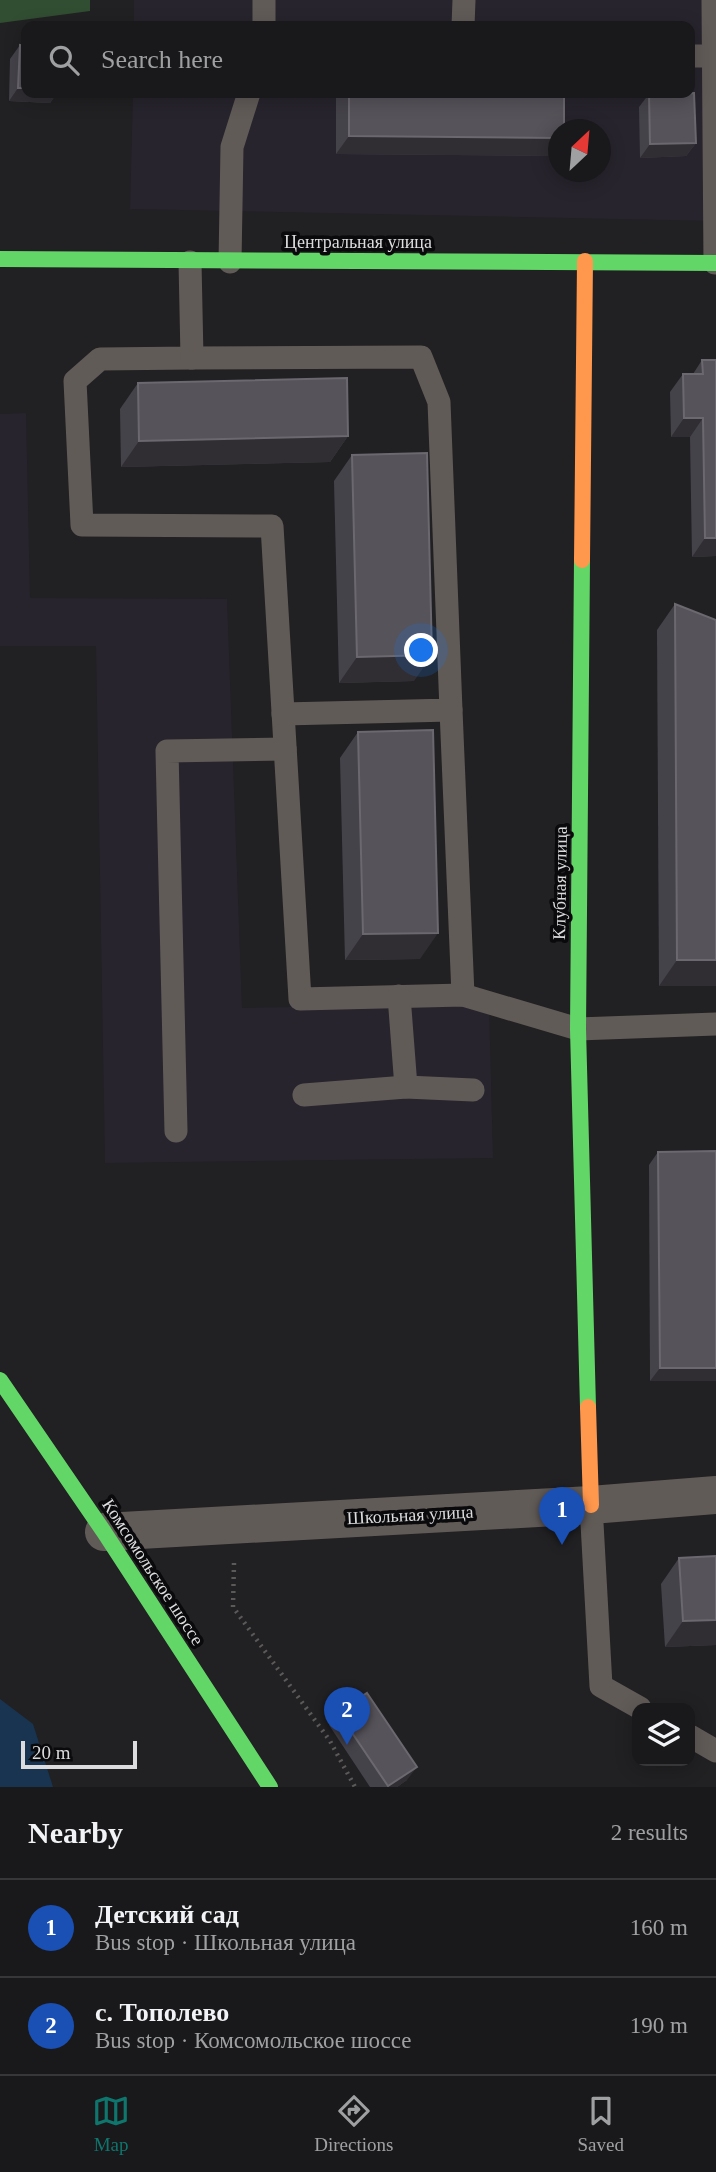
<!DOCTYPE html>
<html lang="en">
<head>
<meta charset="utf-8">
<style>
  body { margin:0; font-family:"Times New Roman",serif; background:#262527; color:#f1f3f6 }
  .controls { position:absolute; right:21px; bottom:21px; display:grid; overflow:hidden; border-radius:14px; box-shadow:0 4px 18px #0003 }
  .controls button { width:63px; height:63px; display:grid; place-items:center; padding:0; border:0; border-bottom:2px solid #373739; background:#19181a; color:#f1f3f6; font:35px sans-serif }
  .compass { position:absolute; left:548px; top:119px; width:63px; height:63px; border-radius:50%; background:#19181a; box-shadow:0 4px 18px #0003; rotate:26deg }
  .scale { position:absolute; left:21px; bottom:18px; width:116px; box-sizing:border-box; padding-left:7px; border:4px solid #dcdcdf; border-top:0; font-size:19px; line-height:24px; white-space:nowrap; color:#dcdcdf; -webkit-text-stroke:5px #0a090b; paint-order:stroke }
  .you { position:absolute; left:422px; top:651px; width:24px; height:24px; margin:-18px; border:5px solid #fff; border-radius:50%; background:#1a73e8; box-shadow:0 0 0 10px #1a73e833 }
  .badge { display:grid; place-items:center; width:46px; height:46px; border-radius:50%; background:#0f766e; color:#fff; font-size:23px; font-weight:700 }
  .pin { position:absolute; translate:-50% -58px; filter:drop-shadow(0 2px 4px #0008) }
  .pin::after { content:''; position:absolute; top:37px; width:24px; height:21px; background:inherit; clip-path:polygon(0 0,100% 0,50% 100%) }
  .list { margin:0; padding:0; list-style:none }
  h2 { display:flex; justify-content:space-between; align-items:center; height:91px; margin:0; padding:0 28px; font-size:30px }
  h2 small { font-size:23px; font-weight:400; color:#9fa0a2 }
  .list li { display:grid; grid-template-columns:46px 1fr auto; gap:21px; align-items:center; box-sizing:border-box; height:98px; padding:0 28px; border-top:2px solid #373739 }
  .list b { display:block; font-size:26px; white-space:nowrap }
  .list p { margin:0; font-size:23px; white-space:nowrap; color:#9fa0a2 }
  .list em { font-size:23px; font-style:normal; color:#9fa0a2 }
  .icon { flex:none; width:38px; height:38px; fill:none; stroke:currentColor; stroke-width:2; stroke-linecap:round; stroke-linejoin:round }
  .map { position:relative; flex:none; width:716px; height:1787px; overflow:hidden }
  .search { position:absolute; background:#19181a; box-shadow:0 4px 18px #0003; left:21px; right:21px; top:21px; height:77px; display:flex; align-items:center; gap:18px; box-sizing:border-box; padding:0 24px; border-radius:14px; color:#9fa0a2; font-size:26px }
  .sheet { height:287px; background:#19181a }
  nav { display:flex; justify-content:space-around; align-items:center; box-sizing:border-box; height:98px; border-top:2px solid #373739; background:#19181a; font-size:19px; color:#9fa0a2 }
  nav a { display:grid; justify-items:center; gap:4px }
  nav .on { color:#0f766e }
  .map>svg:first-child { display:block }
  .built { fill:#27242d; fill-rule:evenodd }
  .forest { fill:#314d32 }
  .water { fill:#183450 }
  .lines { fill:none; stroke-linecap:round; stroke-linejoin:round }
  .path { stroke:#5c5959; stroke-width:4.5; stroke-dasharray:2 5; stroke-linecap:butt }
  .lane { stroke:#615b58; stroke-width:23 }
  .street { stroke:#615b58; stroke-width:38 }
  .fast { stroke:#63d668; stroke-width:16 }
  .slow { stroke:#ff974d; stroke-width:16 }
  .wall { fill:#45434a }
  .shaded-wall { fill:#302e33 }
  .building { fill:#56535a; stroke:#6b686f; stroke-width:2 }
  .labels { text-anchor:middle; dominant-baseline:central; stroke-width:7; stroke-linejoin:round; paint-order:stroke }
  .street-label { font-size:18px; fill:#dcdcdf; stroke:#0a090b }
</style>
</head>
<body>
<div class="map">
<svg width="716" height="1787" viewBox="0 0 716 1787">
  <rect width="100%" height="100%" fill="#212022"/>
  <g class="built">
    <path d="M 134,0 L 716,0 L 716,221 L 130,209 L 133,93 L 690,93 L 690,26 L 134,26 ZM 558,130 L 600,130 L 600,172 L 558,172 Z"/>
    <path d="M 26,413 L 30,598 L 227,599 L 242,1008 L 489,1003 L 493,1158 L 105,1163 L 96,646 L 0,646 L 0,414 Z"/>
  </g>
  <path class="forest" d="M 0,0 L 90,0 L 90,11 L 0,23 Z"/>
  <path class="water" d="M 0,1699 L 33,1724 L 53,1787 L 0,1787 Z"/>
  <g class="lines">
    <path class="path" d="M 234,1563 L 233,1607 L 330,1741 L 355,1787"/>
    <g class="lane">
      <path d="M 713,0 L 715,263"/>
      <path d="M 264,26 L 264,0"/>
      <path d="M 463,26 L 464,0"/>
      <path d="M 690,56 L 713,56"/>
      <path d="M 190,262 L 192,358 L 100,359 L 75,381 L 82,525 L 272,526 L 300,999 L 463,995 L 578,1029 L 716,1024"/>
      <path d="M 230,262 L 232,147 L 249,93"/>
      <path d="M 192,358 L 421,357 L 439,402 L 451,710 L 283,714"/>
      <path d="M 451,710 L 463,995"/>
      <path d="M 399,996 L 406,1087 L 473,1090"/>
      <path d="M 304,1095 L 406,1087"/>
      <path d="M 176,1131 L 167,751 L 285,749"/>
      <path d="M 591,1505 L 601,1686 L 640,1708"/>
      <path d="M 690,1736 L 716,1751"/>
    </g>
    <path class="street" d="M 104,1532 L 591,1505 L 716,1495"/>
    <g class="fast">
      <path d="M 0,259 L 716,263"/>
      <path d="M 582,560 L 578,1029 L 588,1407"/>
      <path d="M 0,1380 L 104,1532 L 270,1787"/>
    </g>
    <g class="slow">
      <path d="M 582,560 L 585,261"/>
      <path d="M 588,1407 L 591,1505"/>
    </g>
  </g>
  <g class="wall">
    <path d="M 20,45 L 26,93 L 57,93 L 50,103 L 9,101 L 10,59 Z"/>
    <path d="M 336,93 L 564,93 L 551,156 L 336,154 Z"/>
    <path d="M 649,94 L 696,143 L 686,156 L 640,158 L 639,107 Z"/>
    <path d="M 702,360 L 716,556 L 692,557 L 690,437 L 671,437 L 670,392 L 683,374 L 693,374 Z"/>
    <path d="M 138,383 L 348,436 L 330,462 L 121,467 L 120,409 Z"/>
    <path d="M 352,455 L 414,681 L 339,683 L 334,481 Z"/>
    <path d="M 675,604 L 716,620 L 716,986 L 659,986 L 657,630 Z"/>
    <path d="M 358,732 L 420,959 L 345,960 L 340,758 Z"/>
    <path d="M 658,1152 L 716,1381 L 650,1381 L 649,1165 Z"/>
    <path d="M 716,1556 L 716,1645 L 665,1647 L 661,1584 L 679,1558 Z"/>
    <path d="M 338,1712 L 407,1780 L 397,1787 L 370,1787 L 329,1725 Z"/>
  </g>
  <g class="shaded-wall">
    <path d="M 18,88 L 26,88 L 26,93 L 57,93 L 50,103 L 9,101 Z"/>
    <path d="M 349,136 L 558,138 L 558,145 L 551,156 L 336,154 Z"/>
    <path d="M 696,143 L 686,156 L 640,158 L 650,144 Z"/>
    <path d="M 684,418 L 703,418 L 690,437 L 671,437 Z"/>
    <path d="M 348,436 L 330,462 L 121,467 L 139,441 Z"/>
    <path d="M 705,538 L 716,538 L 716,556 L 692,557 Z"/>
    <path d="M 432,655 L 414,681 L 339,683 L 357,657 Z"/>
    <path d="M 438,933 L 420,959 L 345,960 L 363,934 Z"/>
    <path d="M 677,960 L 716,960 L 716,986 L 659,986 Z"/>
    <path d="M 660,1368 L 716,1368 L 716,1381 L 650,1381 Z"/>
    <path d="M 716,1620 L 716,1645 L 665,1647 L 683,1621 Z"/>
    <path d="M 417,1767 L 407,1780 L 397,1787 L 387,1787 Z"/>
  </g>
  <g class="building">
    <path d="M 20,45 L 26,46 L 26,88 L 18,88 Z"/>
    <path d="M 349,93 L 564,93 L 564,130 L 558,130 L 558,138 L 349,136 Z"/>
    <path d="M 694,93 L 696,143 L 650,144 L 649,94 Z"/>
    <path d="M 702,360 L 716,360 L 716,538 L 705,538 L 703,418 L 684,418 L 683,374 L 703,374 Z"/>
    <path d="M 347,378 L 348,436 L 139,441 L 138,383 Z"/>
    <path d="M 427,453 L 432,655 L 357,657 L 352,455 Z"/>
    <path d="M 675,604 L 716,620 L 716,960 L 677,960 Z"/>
    <path d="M 433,730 L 438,933 L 363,934 L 358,732 Z"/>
    <path d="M 716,1151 L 716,1368 L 660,1368 L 658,1152 Z"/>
    <path d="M 716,1556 L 716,1620 L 683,1621 L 679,1558 Z"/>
    <path d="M 367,1693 L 417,1767 L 388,1786 L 338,1712 Z"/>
  </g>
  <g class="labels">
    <g class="street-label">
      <text x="358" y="242">Центральная улица</text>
      <text transform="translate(560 883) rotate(-89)">Клубная улица</text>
      <text transform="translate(410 1515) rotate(-3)">Школьная улица</text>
      <text transform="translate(153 1572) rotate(57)">Комсомольское шоссе</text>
    </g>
  </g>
</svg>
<div class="controls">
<button><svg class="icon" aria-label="layers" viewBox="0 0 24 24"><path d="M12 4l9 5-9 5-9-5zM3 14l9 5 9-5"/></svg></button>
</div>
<svg class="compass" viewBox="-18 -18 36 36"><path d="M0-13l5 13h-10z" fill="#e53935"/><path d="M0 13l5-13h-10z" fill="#9fa0a2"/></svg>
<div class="scale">20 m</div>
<div class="you"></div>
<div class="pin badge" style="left:562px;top:1545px;background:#1a4fb4">1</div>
<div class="pin badge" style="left:347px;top:1745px;background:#1a4fb4">2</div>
<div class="search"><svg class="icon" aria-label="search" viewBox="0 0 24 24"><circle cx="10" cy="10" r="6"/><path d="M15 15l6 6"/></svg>Search here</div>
</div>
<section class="sheet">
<h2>Nearby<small>2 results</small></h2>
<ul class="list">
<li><span class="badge" style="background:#1a4fb4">1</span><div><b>Детский сад</b><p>Bus stop · Школьная улица</p></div><em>160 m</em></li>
<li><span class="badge" style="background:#1a4fb4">2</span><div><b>с. Тополево</b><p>Bus stop · Комсомольское шоссе</p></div><em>190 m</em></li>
</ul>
</section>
<nav>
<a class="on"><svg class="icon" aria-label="map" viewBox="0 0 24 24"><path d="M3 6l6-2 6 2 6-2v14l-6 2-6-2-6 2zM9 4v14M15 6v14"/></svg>Map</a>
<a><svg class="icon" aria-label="directions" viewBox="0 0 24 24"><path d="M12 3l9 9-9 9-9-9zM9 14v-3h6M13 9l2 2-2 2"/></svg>Directions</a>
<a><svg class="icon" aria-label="saved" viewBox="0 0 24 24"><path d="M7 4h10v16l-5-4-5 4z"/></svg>Saved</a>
</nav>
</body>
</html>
